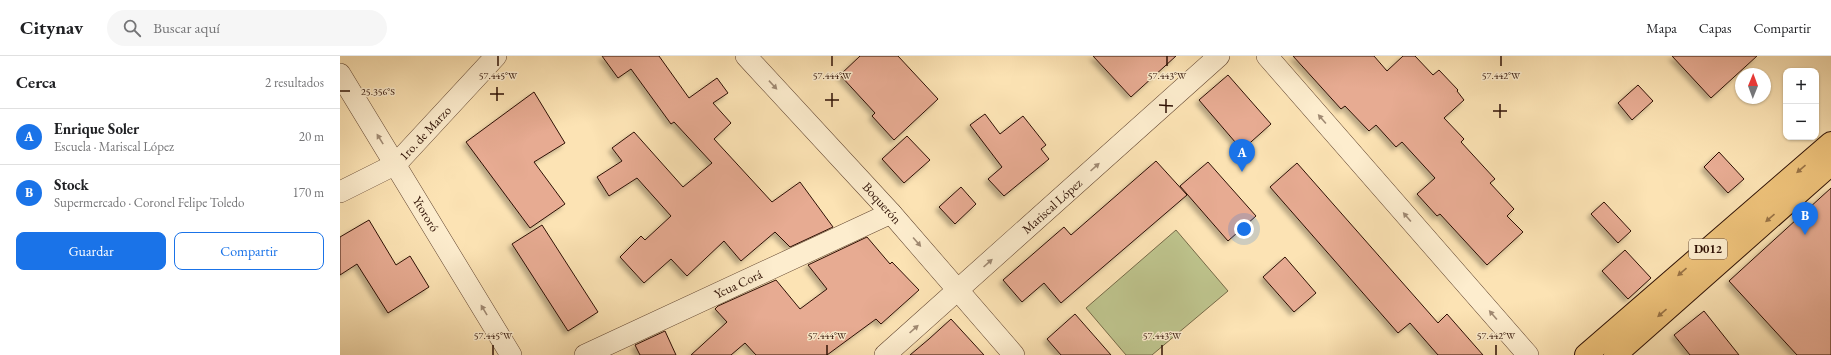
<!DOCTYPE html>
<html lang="es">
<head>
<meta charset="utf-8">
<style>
  body { margin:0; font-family:"EB Garamond",serif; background:#f6f6f6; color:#202124 }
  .controls { position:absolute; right:12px; top:12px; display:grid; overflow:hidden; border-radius:8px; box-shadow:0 1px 3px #0004 }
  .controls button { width:36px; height:36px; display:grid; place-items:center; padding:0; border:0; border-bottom:1px solid #e0e0e0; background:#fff; color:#202124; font:20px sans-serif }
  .compass { position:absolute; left:1395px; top:12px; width:36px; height:36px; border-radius:50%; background:#fff; box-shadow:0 1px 3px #0004; rotate:1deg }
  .you { position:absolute; left:904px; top:173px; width:14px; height:14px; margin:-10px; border:3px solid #fff; border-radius:50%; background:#1a73e8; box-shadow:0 0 0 6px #1a73e833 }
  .badge { display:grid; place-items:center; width:26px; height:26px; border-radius:50%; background:#1a73e8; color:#fff; font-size:13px; font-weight:700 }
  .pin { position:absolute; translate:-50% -33px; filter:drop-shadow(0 1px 2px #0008) }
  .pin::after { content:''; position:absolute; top:21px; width:14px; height:12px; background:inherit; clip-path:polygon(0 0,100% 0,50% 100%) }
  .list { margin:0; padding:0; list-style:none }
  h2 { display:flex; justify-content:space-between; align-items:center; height:52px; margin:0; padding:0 16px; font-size:17px }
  h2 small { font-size:13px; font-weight:400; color:#757577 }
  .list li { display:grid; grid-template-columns:26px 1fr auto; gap:12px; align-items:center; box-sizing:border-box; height:56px; padding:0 16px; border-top:1px solid #e0e0e0 }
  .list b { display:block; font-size:15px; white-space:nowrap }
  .list p { margin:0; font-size:13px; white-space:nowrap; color:#757577 }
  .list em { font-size:13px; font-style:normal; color:#757577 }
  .actions { display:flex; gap:8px; padding:12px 16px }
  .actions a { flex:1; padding:9px 0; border:1px solid #1a73e8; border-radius:8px; text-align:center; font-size:14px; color:#1a73e8 }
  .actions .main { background:#1a73e8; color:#fff }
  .icon { flex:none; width:22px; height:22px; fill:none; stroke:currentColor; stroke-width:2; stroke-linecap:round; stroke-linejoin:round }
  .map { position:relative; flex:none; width:1491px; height:299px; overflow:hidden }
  header { display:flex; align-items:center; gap:24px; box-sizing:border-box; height:56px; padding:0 20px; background:#fff; border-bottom:1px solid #e0e0e0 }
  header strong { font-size:19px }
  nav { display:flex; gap:22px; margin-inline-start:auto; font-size:14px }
  .search { width:280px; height:36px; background:#f6f6f6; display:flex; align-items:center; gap:10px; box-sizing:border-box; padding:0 14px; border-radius:22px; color:#757577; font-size:15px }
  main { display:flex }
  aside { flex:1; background:#fff }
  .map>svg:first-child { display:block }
  .green { fill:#bec48d; stroke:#766a48 }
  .building { fill:#e7ab92; stroke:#2e1004; filter:url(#shadow) }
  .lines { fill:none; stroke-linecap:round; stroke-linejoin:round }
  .minor-casing { stroke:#624530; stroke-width:22 }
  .major-casing { stroke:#2e1004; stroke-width:24 }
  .minor { stroke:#fdedce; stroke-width:21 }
  .major { stroke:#eec27a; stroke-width:22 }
  .oneway { fill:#a08a73 }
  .oneway2 { fill:#987245 }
  .ticks { fill:none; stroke:#2e1004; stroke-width:1.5 }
  .labels { text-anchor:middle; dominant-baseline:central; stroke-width:3; stroke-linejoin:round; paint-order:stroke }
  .shield { fill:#fdedce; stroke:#6c5241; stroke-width:1 }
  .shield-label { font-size:12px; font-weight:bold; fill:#2e1004 }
  .street-label { font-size:13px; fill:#2e1004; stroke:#fdedce }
  .ticks-label { font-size:10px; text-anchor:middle; fill:#2e1004; stroke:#fdedce; stroke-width:3; stroke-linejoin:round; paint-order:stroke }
</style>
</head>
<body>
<header>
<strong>Citynav</strong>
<div class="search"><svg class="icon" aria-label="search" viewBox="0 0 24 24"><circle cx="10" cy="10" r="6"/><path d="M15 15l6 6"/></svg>Buscar aquí</div>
<nav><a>Mapa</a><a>Capas</a><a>Compartir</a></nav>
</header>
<main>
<aside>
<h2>Cerca<small>2 resultados</small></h2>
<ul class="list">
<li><span class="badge">A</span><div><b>Enrique Soler</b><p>Escuela · Mariscal López</p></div><em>20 m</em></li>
<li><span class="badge">B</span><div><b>Stock</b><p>Supermercado · Coronel Felipe Toledo</p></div><em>170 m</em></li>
</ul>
<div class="actions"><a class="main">Guardar</a><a>Compartir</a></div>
</aside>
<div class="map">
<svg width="1491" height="299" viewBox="0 0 1491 299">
  <defs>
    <filter id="shadow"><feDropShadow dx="-3.5" dy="3.5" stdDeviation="2" flood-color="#0004"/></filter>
  </defs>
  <rect width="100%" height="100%" fill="#fce3b4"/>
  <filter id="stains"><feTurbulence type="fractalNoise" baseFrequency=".005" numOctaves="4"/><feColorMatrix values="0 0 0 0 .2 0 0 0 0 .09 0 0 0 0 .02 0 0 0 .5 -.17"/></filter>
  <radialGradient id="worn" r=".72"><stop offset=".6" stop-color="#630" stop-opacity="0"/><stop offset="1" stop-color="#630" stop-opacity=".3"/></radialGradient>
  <path class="green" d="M 836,174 L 888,235 L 812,299 L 786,299 L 746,252 Z"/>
  <g class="building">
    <path d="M 262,0 L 319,0 L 349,42 L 377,22 L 388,37 L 373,47 L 391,67 L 374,83 L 432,146 L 460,126 L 493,171 L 450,191 L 435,176 L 401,205 L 384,185 L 347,220 L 331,203 L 304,227 L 280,201 L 301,180 L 305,184 L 331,160 L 297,122 L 269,140 L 257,121 L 282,105 L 272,92 L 294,76 L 343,131 L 372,107 L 334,66 L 331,68 L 291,13 L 278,22 Z"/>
    <path d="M 520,0 L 558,0 L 598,43 L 554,84 L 532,60 L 535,57 L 500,19 Z"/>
    <path d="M 753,0 L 836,0 L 791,41 Z"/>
    <path d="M 953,0 L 1034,0 L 1047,15 L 1063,0 L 1075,0 L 1093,19 L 1099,14 L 1118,34 L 1117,35 L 1124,44 L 1104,62 L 1124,83 L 1121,86 L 1155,123 L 1150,127 L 1174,153 L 1167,160 L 1183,176 L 1147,209 L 1100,158 L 1097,160 L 1077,138 L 1095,122 L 1062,86 L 1056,91 L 1036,69 L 1029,75 L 1005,50 L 1001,53 Z"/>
    <path d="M 1332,0 L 1417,0 L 1371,42 Z"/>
    <path d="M 888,19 L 931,68 L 902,94 L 859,44 Z"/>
    <path d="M 1298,29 L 1313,45 L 1292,64 L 1278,47 Z"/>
    <path d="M 194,36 L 225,87 L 194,106 L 225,148 L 190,172 L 126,86 Z"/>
    <path d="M 645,58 L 660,78 L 683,60 L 706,89 L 701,93 L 709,103 L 664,140 L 648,123 L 662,111 L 630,69 Z"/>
    <path d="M 567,80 L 590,104 L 564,127 L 542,103 Z"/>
    <path d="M 1379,96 L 1404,123 L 1388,137 L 1364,111 Z"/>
    <path d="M 816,105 L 847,139 L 721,247 L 704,227 L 682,246 L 663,224 L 724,171 L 731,179 Z"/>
    <path d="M 868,106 L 916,160 L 888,185 L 840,130 Z"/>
    <path d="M 957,107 L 1098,267 L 1107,258 L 1143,299 L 1098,299 L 1070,267 L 1058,277 L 930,131 Z"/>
    <path d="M 621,131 L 636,148 L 615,168 L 599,151 Z"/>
    <path d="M 1491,132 L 1491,299 L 1457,299 L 1389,225 Z"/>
    <path d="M 1264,146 L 1291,175 L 1278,187 L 1251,158 Z"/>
    <path d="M 29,164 L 56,209 L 70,200 L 89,231 L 48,257 L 17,208 L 0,219 L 0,181 Z"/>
    <path d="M 202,169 L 258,256 L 228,275 L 172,188 Z"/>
    <path d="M 527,181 L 550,208 L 552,206 L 579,234 L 541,268 L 536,263 L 487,299 L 416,299 L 405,287 L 391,299 L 351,299 L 387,266 L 375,253 L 378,250 L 436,224 L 460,253 L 487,233 L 468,209 Z"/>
    <path d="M 1285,194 L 1311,222 L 1288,243 L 1262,215 Z"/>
    <path d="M 945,201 L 976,237 L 954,256 L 923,221 Z"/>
    <path d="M 1364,255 L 1399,299 L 1350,299 L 1334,279 Z"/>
    <path d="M 735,258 L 771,299 L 721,299 L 707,283 Z"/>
    <path d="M 611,263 L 644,299 L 570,299 L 589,283 Z"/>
    <path d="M 325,275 L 336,299 L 300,299 L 295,289 Z"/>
  </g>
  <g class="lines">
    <g class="minor-casing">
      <g id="minor">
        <path d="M 406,0 L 551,157 L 674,299"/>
        <path d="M 927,0 L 1188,299"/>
        <path d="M 0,18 L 171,299"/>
        <path d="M 0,136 L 56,108 L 156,0"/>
        <path d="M 245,299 L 551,157"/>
        <path d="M 545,299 L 879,0"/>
      </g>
    </g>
    <g class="major-casing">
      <g id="major">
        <path d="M 1246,299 L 1491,87"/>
        <path d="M 1275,299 L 1491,108"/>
      </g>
    </g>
    <use href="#minor" class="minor"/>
    <use href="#major" class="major"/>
  </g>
  <defs><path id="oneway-solid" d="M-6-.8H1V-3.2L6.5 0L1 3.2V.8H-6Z"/></defs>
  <g class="oneway">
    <use href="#oneway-solid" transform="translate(433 29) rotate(47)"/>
    <use href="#oneway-solid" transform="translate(982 63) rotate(-131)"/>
    <use href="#oneway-solid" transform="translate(40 83) rotate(-122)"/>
    <use href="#oneway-solid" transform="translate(755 111) rotate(-42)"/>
    <use href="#oneway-solid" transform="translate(1067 161) rotate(-131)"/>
    <use href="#oneway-solid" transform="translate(577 186) rotate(49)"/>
    <use href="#oneway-solid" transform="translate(648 207) rotate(-42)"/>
    <use href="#oneway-solid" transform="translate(144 254) rotate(-121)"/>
    <use href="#oneway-solid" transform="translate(1153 259) rotate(-131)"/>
    <use href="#oneway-solid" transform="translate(574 273) rotate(-42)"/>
  </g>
  <g class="oneway2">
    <use href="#oneway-solid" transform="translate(1461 113) rotate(139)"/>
    <use href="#oneway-solid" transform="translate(1430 162) rotate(139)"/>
    <use href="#oneway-solid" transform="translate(1342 216) rotate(139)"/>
    <use href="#oneway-solid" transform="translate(1322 257) rotate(139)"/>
  </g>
  <path class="ticks" d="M 158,10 L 158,0M 492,10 L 492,0M 827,10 L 827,0M 1161,10 L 1161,0M 0,35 L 10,35M 150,38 L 164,38M 485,44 L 499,44M 157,45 L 157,31M 819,49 L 833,50M 492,51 L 492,37M 1153,55 L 1167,55M 826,57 L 826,43M 1160,62 L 1160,48M 153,299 L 153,289M 487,299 L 487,289M 822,299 L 822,289M 1156,299 L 1156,289"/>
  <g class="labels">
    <rect class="shield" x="1349" y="183" width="38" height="20" rx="3"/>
    <g class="shield-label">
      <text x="1368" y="193">D012</text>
    </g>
    <g class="street-label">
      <text transform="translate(85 77) rotate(-47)">1ro. de Marzo</text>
      <text transform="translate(542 147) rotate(48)">Boquerón</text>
      <text transform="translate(712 150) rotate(-42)">Mariscal López</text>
      <text transform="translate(86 158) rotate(59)">Ytororó</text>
      <text transform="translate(398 228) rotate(-25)">Ycua Corá</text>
    </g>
  </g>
  <g class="ticks-label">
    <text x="158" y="23">57.445°W</text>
    <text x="492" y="23">57.444°W</text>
    <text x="827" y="23">57.443°W</text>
    <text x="1161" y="23">57.442°W</text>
    <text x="38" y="39">25.356°S</text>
    <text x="153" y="283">57.445°W</text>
    <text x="487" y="283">57.444°W</text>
    <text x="822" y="283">57.443°W</text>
    <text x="1156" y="283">57.442°W</text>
  </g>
  <rect width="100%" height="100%" filter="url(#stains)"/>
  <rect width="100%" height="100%" fill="url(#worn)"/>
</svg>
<div class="controls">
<button>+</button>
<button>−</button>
</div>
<svg class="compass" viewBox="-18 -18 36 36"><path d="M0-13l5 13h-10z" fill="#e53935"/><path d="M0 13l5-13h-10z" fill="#757577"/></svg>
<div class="you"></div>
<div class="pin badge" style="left:902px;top:116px">A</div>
<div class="pin badge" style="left:1465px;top:179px">B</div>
</div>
</main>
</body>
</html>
